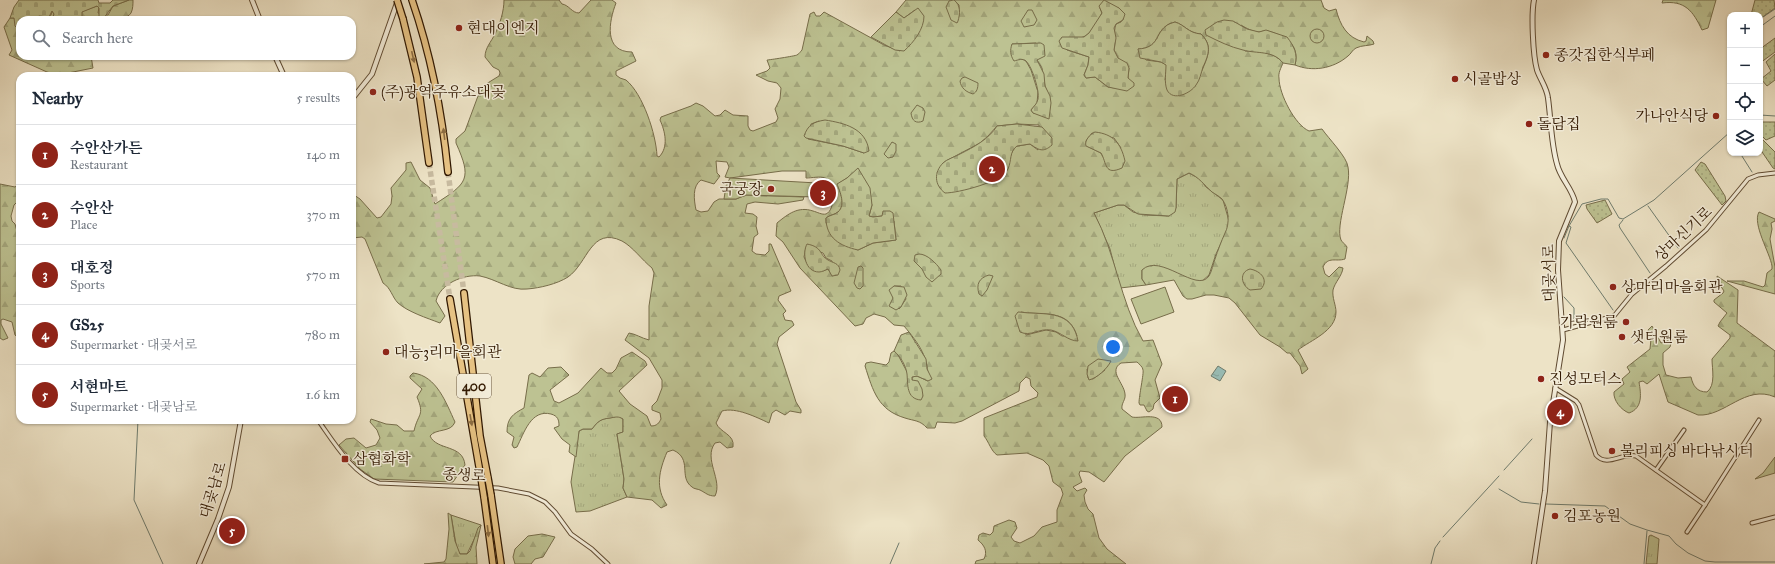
<!DOCTYPE html>
<html lang="en">
<head>
<meta charset="utf-8">
<style>
  body { margin:0; font-family:"IM FELL Great Primer","Noto Serif KR",serif; background:#f2f2f3; color:#1f2937 }
  .controls { position:absolute; right:12px; top:12px; display:grid; overflow:hidden; border-radius:8px; box-shadow:0 1px 3px #0004 }
  .controls button { width:36px; height:36px; display:grid; place-items:center; padding:0; border:0; border-bottom:1px solid #e0e1e3; background:#fff; color:#1f2937; font:20px sans-serif }
  .you { position:absolute; left:1113px; top:347px; width:14px; height:14px; margin:-10px; border:3px solid #fff; border-radius:50%; background:#1a73e8; box-shadow:0 0 0 6px #1a73e833 }
  .badge { display:grid; place-items:center; width:26px; height:26px; border-radius:50%; background:#8f2418; color:#fff; font-size:13px; font-weight:700 }
  .pin { position:absolute; translate:-50% -50%; border:2px solid #fff; box-shadow:0 1px 4px #0006 }
  .list { margin:0; padding:0; list-style:none }
  h2 { display:flex; justify-content:space-between; align-items:center; height:52px; margin:0; padding:0 16px; font-size:17px }
  h2 small { font-size:13px; font-weight:400; color:#747a83 }
  .list li { display:grid; grid-template-columns:26px 1fr auto; gap:12px; align-items:center; box-sizing:border-box; height:60px; padding:0 16px; border-top:1px solid #e0e1e3 }
  .list b { display:block; font-size:15px; white-space:nowrap }
  .list p { margin:0; font-size:13px; white-space:nowrap; color:#747a83 }
  .list em { font-size:13px; font-style:normal; color:#747a83 }
  .icon { flex:none; width:22px; height:22px; fill:none; stroke:currentColor; stroke-width:2; stroke-linecap:round; stroke-linejoin:round }
  .map { position:relative; flex:none; width:1775px; height:564px; overflow:hidden }
  .search { position:absolute; background:#fff; box-shadow:0 1px 3px #0004; left:16px; top:16px; width:340px; height:44px; display:flex; align-items:center; gap:10px; box-sizing:border-box; padding:0 14px; border-radius:12px; color:#747a83; font-size:15px }
  .panel { position:absolute; background:#fff; box-shadow:0 1px 3px #0004; left:16px; top:72px; width:340px; height:352px; border-radius:12px }
  .map>svg:first-child { display:block }
  .grass { fill:url(#grass-tufts); stroke:#776d4a }
  .forest { fill:url(#forest-firs); stroke:#776d4a; fill-rule:evenodd }
  .cemetery { fill:url(#cemetery-stones); stroke:#776d4a; fill-rule:evenodd }
  .garden { fill:url(#garden-dots); stroke:#776d4a }
  .pitch { fill:#bdc292; stroke:#776d4a }
  .water { fill:url(#water-ripples); stroke:#6f7c6e }
  .lines { fill:none; stroke-linecap:round; stroke-linejoin:round }
  .stream { stroke:#6f7c6e; stroke-width:1 }
  .motorway-tunnel { stroke:#c7ba9f; stroke-width:5.5; stroke-dasharray:5.5 3; stroke-linecap:butt }
  .minor-casing { stroke:#604b32; stroke-width:5 }
  .tertiary-casing { stroke:#604b32; stroke-width:6 }
  .motorway-casing { stroke:#311801; stroke-width:8 }
  .minor { stroke:#f3edda; stroke-width:3 }
  .tertiary { stroke:#f3edda; stroke-width:4 }
  .motorway { stroke:#e6c283; stroke-width:5.5 }
  .motorway-bridge-casing { stroke:#311801; stroke-width:8; stroke-linecap:butt }
  .motorway-bridge { stroke:#e6c283; stroke-width:5.5 }
  .oneway { fill:#8c6d42 }
  .poi-dot { fill:#8f2418; stroke:#f3edda; stroke-width:1.5 }
  .labels { text-anchor:middle; dominant-baseline:central; stroke-width:3; stroke-linejoin:round; paint-order:stroke }
  .shield { fill:#f3edda; stroke:#6b5842; stroke-width:1 }
  .shield-label { font-size:14px; font-weight:bold; fill:#311801 }
  .poi-label { font-size:15px; fill:#311801; stroke:#f3edda; text-anchor:start }
  .street-label { font-size:15px; fill:#311801; stroke:#f3edda }
</style>
</head>
<body>
<div class="map">
<svg width="1775" height="564" viewBox="0 0 1775 564">
  <defs>
    <pattern id="grass-tufts" width="24" height="20" patternUnits="userSpaceOnUse"><rect width="24" height="20" fill="#bdc292"/><path d="M3 7l-1-3M5 7V3M7 7l1-3M15 17l-1-3M17 17v-4M19 17l1-3" fill="none" stroke="#a3a67c"/></pattern>
    <pattern id="forest-firs" width="22" height="20" patternUnits="userSpaceOnUse"><rect width="22" height="20" fill="#bdc292"/><path d="M5 1l3.5 6h-7zM16 11l3.5 6h-7z" fill="#a3a67c"/></pattern>
    <pattern id="cemetery-stones" width="16" height="16" patternUnits="userSpaceOnUse"><rect width="16" height="16" fill="#bdc292"/><path d="M2 7V4a2 2 0 0 1 4 0v3zM10 15v-3a2 2 0 0 1 4 0v3z" fill="#a3a67c"/></pattern>
    <pattern id="garden-dots" width="8" height="8" patternUnits="userSpaceOnUse"><rect width="8" height="8" fill="#bdc292"/><path d="M2 2h.1M6 6h.1" fill="none" stroke="#a3a67c" stroke-width="1.8" stroke-linecap="round"/></pattern>
    <pattern id="water-ripples" width="26" height="14" patternUnits="userSpaceOnUse"><rect width="26" height="14" fill="#99beb7"/><path d="M2 4q2-2 4 0t4 0M15 11q2-2 4 0t4 0" fill="none" stroke="#84a39c"/></pattern>
  </defs>
  <rect width="100%" height="100%" fill="#ede3c6"/>
  <filter id="stains"><feTurbulence type="fractalNoise" baseFrequency=".005" numOctaves="4"/><feColorMatrix values="0 0 0 0 .2 0 0 0 0 .09 0 0 0 0 .02 0 0 0 .5 -.17"/></filter>
  <radialGradient id="worn" r=".72"><stop offset=".6" stop-color="#630" stop-opacity="0"/><stop offset="1" stop-color="#630" stop-opacity=".3"/></radialGradient>
  <g class="grass">
    <path d="M 992,157 L 998,159 L 1000,168 L 992,172 L 982,174 L 982,165 Z"/>
    <path d="M 1189,173 L 1200,179 L 1206,187 L 1223,200 L 1229,221 L 1228,228 L 1216,254 L 1209,275 L 1201,282 L 1196,282 L 1148,267 L 1142,270 L 1142,279 L 1146,285 L 1120,288 L 1110,249 L 1094,213 L 1118,205 L 1124,205 L 1133,212 L 1144,215 L 1169,216 L 1176,208 L 1177,179 Z"/>
    <path d="M 618,416 L 623,419 L 623,432 L 617,434 L 624,479 L 623,488 L 627,497 L 590,511 L 576,512 L 571,482 L 579,431 L 583,429 L 592,429 C 601,416 605,420 618,416 Z"/>
    <path d="M 451,515 L 481,525 L 467,554 L 460,554 L 457,550 Z"/>
    <path d="M 1651,535 L 1659,539 L 1657,564 L 1646,564 L 1649,536 Z"/>
  </g>
  <g class="forest">
    <path d="M 129,0 L 133,0 C 133,4 133,9 131,13 C 125,23 93,20 82,20 L 81,13 L 83,11 L 97,6 L 99,7 L 98,13 L 108,15 L 113,6 Z"/>
    <path d="M 504,0 L 559,0 L 562,4 C 569,5 572,13 579,13 L 591,0 L 612,0 L 616,3 C 609,21 603,52 632,52 L 636,61 L 616,71 L 616,75 L 620,78 L 626,80 C 643,94 656,134 657,156 L 659,157 C 669,147 665,131 660,120 L 661,117 L 691,106 L 696,103 L 703,106 L 715,116 L 720,115 L 725,110 L 733,115 L 748,116 L 748,126 L 750,130 L 753,131 L 776,122 L 778,118 L 775,109 L 780,99 L 781,88 L 777,83 L 768,81 L 756,75 L 767,71 L 770,68 L 767,60 C 769,60 795,56 797,55 C 800,53 800,52 802,50 L 810,14 L 814,12 L 816,16 L 820,16 L 824,12 L 884,45 L 900,51 L 915,10 L 904,18 L 896,12 L 906,0 L 951,0 L 949,1 L 959,16 L 959,5 L 954,0 L 1321,0 L 1324,8 L 1329,11 L 1336,9 C 1340,25 1347,38 1364,42 L 1366,41 L 1367,36 L 1373,41 L 1374,44 C 1369,46 1362,45 1356,48 C 1352,50 1351,54 1348,56 C 1333,69 1312,72 1295,65 C 1300,45 1286,36 1268,31 C 1264,30 1262,32 1259,32 C 1253,32 1246,28 1241,25 L 1245,51 C 1258,51 1275,52 1283,63 C 1281,68 1278,73 1279,78 C 1279,94 1295,125 1309,131 L 1322,129 C 1329,139 1347,157 1348,167 C 1352,187 1335,225 1341,240 C 1342,242 1346,245 1347,247 L 1345,259 C 1336,262 1328,256 1323,267 L 1325,274 L 1329,277 L 1339,267 L 1343,268 C 1342,276 1335,282 1333,290 C 1332,298 1336,305 1336,312 C 1336,331 1311,340 1298,350 L 1308,369 L 1302,374 L 1300,366 L 1290,353 L 1287,353 L 1280,347 L 1260,335 L 1235,303 L 1229,298 L 1214,295 L 1206,295 L 1192,299 L 1187,299 L 1183,296 L 1174,280 L 1146,285 L 1142,279 L 1142,270 C 1160,252 1197,294 1209,276 C 1212,271 1213,264 1215,259 C 1218,250 1221,242 1225,233 C 1230,224 1229,208 1222,199 C 1219,196 1215,194 1212,192 C 1204,185 1199,177 1189,173 L 1177,179 L 1176,208 L 1175,212 L 1169,216 L 1138,214 L 1124,205 L 1118,205 L 1094,213 C 1116,254 1120,301 1143,341 L 1153,340 L 1162,364 L 1155,380 L 1160,398 L 1154,404 L 1153,409 L 1149,412 L 1147,411 L 1144,405 L 1140,405 L 1139,403 C 1139,396 1144,373 1143,370 C 1143,367 1139,364 1137,362 L 1121,363 C 1108,371 1124,383 1125,394 C 1126,400 1121,403 1122,409 L 1132,417 C 1141,419 1162,411 1162,427 L 1125,456 L 1104,482 L 1089,472 L 1080,471 L 1079,474 L 1082,482 L 1073,487 L 1077,491 L 1085,488 L 1087,490 L 1084,495 L 1085,502 L 1088,509 L 1093,514 L 1099,538 L 1107,549 L 1126,564 L 975,564 L 976,561 L 984,559 C 988,551 984,545 978,540 L 979,535 L 983,533 L 990,535 L 993,532 L 994,526 L 1009,520 L 1015,522 L 1017,528 L 1011,537 L 1014,541 L 1020,543 L 1034,536 L 1042,527 L 1057,522 L 1057,510 L 1063,494 L 1061,488 L 1053,482 L 1049,466 L 1043,460 L 1027,453 L 997,455 C 991,451 989,442 984,436 L 984,418 L 1037,397 L 1038,393 L 1031,386 L 1030,379 L 1026,377 L 1020,383 L 1019,391 L 962,421 L 955,423 L 937,422 L 935,428 L 927,428 C 920,420 914,421 905,418 C 878,410 873,391 865,366 L 866,363 L 871,362 L 886,365 L 889,362 L 891,353 L 894,351 L 898,355 L 912,381 L 912,377 L 917,376 L 928,381 C 929,357 919,344 904,326 L 894,325 L 885,317 L 874,314 L 866,318 L 863,324 L 855,326 L 800,268 L 783,242 L 776,236 L 777,223 C 788,214 798,206 813,211 C 817,212 822,215 826,214 C 836,210 835,181 825,178 C 820,176 812,178 806,178 L 806,171 L 782,171 L 730,178 L 725,177 L 729,167 L 727,162 L 716,161 L 717,173 L 720,176 L 714,184 L 701,180 C 692,186 694,200 696,210 L 701,212 L 708,211 L 714,202 L 719,199 L 736,199 L 746,195 L 804,197 L 803,200 L 778,204 L 755,202 L 747,204 L 745,213 L 753,214 L 757,217 L 756,226 L 758,234 L 754,237 L 752,251 L 756,254 L 765,255 L 769,251 L 769,244 L 771,244 L 791,291 L 779,296 L 778,300 L 786,311 L 783,314 L 785,320 L 792,321 L 794,325 L 779,337 L 777,344 L 796,402 L 801,410 L 801,413 L 790,411 L 785,415 L 776,410 L 772,413 L 769,423 C 756,417 736,407 722,411 L 716,423 C 720,433 735,434 733,447 L 727,448 L 720,442 L 715,443 C 703,459 723,480 715,496 C 708,496 706,493 700,490 C 698,489 694,489 692,487 C 678,477 693,459 673,450 L 667,452 C 659,471 655,488 667,505 L 661,508 L 652,500 L 627,497 L 623,488 L 624,479 L 617,434 L 623,432 L 623,419 C 618,416 616,417 610,418 C 601,419 598,421 592,429 L 583,429 L 579,431 L 576,457 L 569,452 L 570,445 L 562,439 L 554,428 L 559,426 C 559,420 558,416 551,414 C 531,409 524,433 517,447 L 514,448 L 512,445 L 514,437 L 507,432 C 507,418 513,414 524,408 L 529,375 L 532,373 L 540,377 L 548,368 L 561,367 L 569,375 L 550,390 L 554,401 L 559,403 L 578,393 L 601,368 L 607,373 L 612,373 L 616,369 L 621,358 L 632,352 L 645,361 L 647,365 L 619,391 L 630,404 L 647,416 L 651,426 C 657,426 659,423 661,419 L 660,413 L 652,410 L 652,406 L 657,401 L 662,388 L 662,380 L 649,358 L 625,340 L 629,333 C 636,334 641,338 649,340 L 649,306 L 654,273 L 652,268 C 642,260 633,247 622,241 C 591,226 588,263 568,277 C 557,284 540,288 527,289 C 511,291 496,279 480,276 C 463,274 440,284 436,301 L 445,316 L 440,323 C 427,318 408,312 398,303 C 392,297 391,288 383,283 L 365,239 L 362,237 L 352,238 L 352,199 L 354,195 L 360,199 L 377,218 L 381,217 L 391,204 L 392,196 L 391,188 L 406,170 L 406,163 L 411,162 L 420,180 L 430,188 L 435,204 C 468,183 472,179 456,143 L 456,139 L 465,131 L 478,96 L 486,84 L 499,76 L 500,73 L 499,70 L 493,67 L 485,57 C 485,48 491,42 495,34 C 500,24 504,11 504,0 ZM 1100,8 L 1119,8 L 1124,14 L 1121,22 L 1116,24 C 1113,32 1116,41 1114,50 L 1118,58 L 1129,68 L 1128,78 L 1115,88 L 1108,87 L 1095,77 L 1086,78 L 1084,75 L 1088,65 L 1089,57 L 1067,50 L 1078,38 C 1090,38 1097,22 1102,13 ZM 1175,22 C 1185,25 1188,33 1201,34 C 1212,45 1209,54 1203,68 C 1197,81 1194,93 1178,95 L 1165,80 L 1167,65 L 1161,62 L 1146,60 L 1138,49 C 1159,48 1155,34 1166,26 C 1168,24 1172,23 1175,22 ZM 1036,43 L 1037,60 L 1042,68 L 1045,86 L 1047,91 L 1043,115 L 1033,113 L 1031,110 L 1037,103 L 1038,92 L 1031,70 L 1026,61 L 1022,59 L 1012,44 ZM 819,121 L 864,153 L 843,146 L 808,139 L 811,124 ZM 1017,124 L 1039,125 L 1038,150 L 1030,144 L 1017,146 C 1004,157 1016,169 996,179 L 937,173 L 944,162 L 980,143 L 988,136 L 997,126 ZM 1092,133 L 1114,138 L 1121,148 L 1103,157 L 1101,153 L 1087,146 L 1086,141 ZM 858,169 L 872,205 L 869,216 L 873,217 L 882,216 L 894,221 L 896,240 L 873,243 L 858,250 L 840,243 L 826,223 L 826,218 C 830,215 834,215 838,212 C 846,205 840,192 838,184 L 847,178 ZM 806,247 L 823,253 L 826,258 L 832,261 L 831,273 L 828,269 L 823,271 L 808,265 L 804,257 ZM 894,286 L 901,286 L 906,299 L 899,309 L 893,298 ZM 1021,312 C 1044,316 1068,308 1077,336 L 1062,336 L 1056,332 L 1046,330 L 1026,335 ZM 1087,369 L 1105,370 L 1093,379 L 1088,378 Z"/>
    <path d="M 1663,0 L 1716,0 L 1708,28 L 1702,30 C 1693,11 1685,0 1662,3 Z"/>
    <path d="M 52,11 L 54,14 L 52,20 L 34,20 L 39,16 L 43,17 L 51,15 Z"/>
    <path d="M 10,18 L 14,18 L 20,31 L 20,56 L 91,56 L 93,68 L 58,75 L 47,72 L 9,55 L 12,50 L 4,27 Z"/>
    <path d="M 20,181 L 20,199 L 14,205 L 11,216 L 12,221 L 15,224 L 18,235 L 18,251 L 20,258 L 20,340 L 15,335 L 12,322 L 3,319 L 1,320 L 1,324 L 8,338 L 3,340 L 0,338 L 0,184 L 15,187 L 18,185 Z"/>
    <path d="M 1759,212 L 1775,219 L 1775,221 L 1771,223 L 1772,229 L 1770,239 L 1775,267 L 1775,294 L 1727,281 L 1744,281 L 1763,287 L 1765,285 L 1767,273 L 1772,269 L 1772,266 C 1770,253 1752,224 1759,212 Z"/>
    <path d="M 1717,276 L 1738,290 L 1737,323 L 1775,351 L 1775,397 C 1745,384 1725,417 1698,415 L 1668,402 L 1659,374 L 1647,384 L 1643,381 L 1639,382 C 1641,394 1643,408 1629,413 C 1621,410 1613,400 1614,392 L 1624,384 L 1622,379 L 1630,372 L 1627,367 L 1650,349 L 1651,339 L 1648,330 L 1652,326 L 1661,343 L 1672,339 L 1670,347 L 1663,353 L 1663,365 L 1666,375 L 1678,378 L 1691,377 C 1693,386 1697,392 1707,392 C 1716,385 1712,369 1712,359 L 1730,338 L 1730,335 L 1718,326 L 1720,322 L 1727,313 L 1714,302 L 1714,300 L 1723,293 L 1724,291 L 1718,282 Z"/>
    <path d="M 413,373 C 437,376 446,403 455,422 C 451,433 436,428 430,436 C 437,451 463,444 465,465 L 453,482 L 374,479 L 360,469 L 339,445 L 346,439 L 354,438 L 366,448 L 376,445 L 380,438 L 377,430 L 370,422 L 371,419 L 386,424 L 397,425 L 404,431 L 414,431 C 418,413 425,416 417,397 L 422,389 L 410,378 L 410,376 Z"/>
    <path d="M 1775,457 L 1775,473 L 1755,479 L 1763,473 Z"/>
    <path d="M 448,513 L 451,515 L 455,541 L 460,554 L 467,554 L 470,551 L 478,528 L 481,525 L 476,547 L 477,564 L 424,564 L 444,562 L 446,559 L 449,529 Z"/>
    <path d="M 542,534 L 555,537 L 543,557 L 535,559 L 531,564 L 515,564 L 513,557 L 515,549 L 528,536 Z"/>
  </g>
  <g class="cemetery">
    <path d="M 19,0 L 98,0 L 99,3 L 110,3 L 113,0 L 129,0 L 113,6 L 103,19 L 99,18 L 99,8 L 97,6 L 82,12 L 82,20 L 52,20 L 54,14 L 52,11 L 49,17 L 39,16 L 34,20 L 20,20 L 20,31 L 15,26 L 14,18 L 10,18 L 14,7 Z"/>
    <path d="M 954,0 C 961,5 960,14 958,21 L 957,23 L 951,20 L 946,7 L 949,1 Z"/>
    <path d="M 1104,0 L 1119,8 L 1125,14 L 1123,20 L 1116,24 L 1114,28 L 1116,38 L 1114,50 L 1118,58 L 1127,63 L 1129,68 L 1128,78 L 1134,83 L 1134,86 L 1127,91 L 1108,87 L 1095,77 L 1086,78 L 1084,75 L 1088,65 L 1089,57 L 1062,48 L 1059,41 L 1062,37 L 1084,37 L 1089,33 L 1102,13 L 1099,6 Z"/>
    <path d="M 918,8 L 924,16 C 924,29 914,42 904,51 L 895,50 L 871,37 L 896,12 L 904,18 Z"/>
    <path d="M 1028,10 L 1032,10 L 1037,20 L 1034,25 L 1024,27 L 1021,21 Z"/>
    <path d="M 1224,20 L 1233,21 L 1247,29 L 1259,32 L 1266,30 L 1287,37 C 1294,46 1298,54 1295,65 L 1283,63 C 1273,50 1257,54 1243,50 C 1230,47 1218,41 1206,35 L 1205,30 L 1217,22 Z"/>
    <path d="M 1175,22 C 1185,25 1188,33 1201,34 C 1212,45 1209,54 1203,67 C 1201,73 1200,80 1196,85 C 1191,93 1173,102 1167,90 C 1164,82 1166,73 1166,65 L 1161,62 L 1140,58 L 1138,49 C 1159,48 1155,34 1166,26 C 1168,24 1172,23 1175,22 Z"/>
    <circle cx="1317" cy="36" r="7"/>
    <path d="M 1041,43 L 1044,45 L 1045,56 L 1037,60 L 1044,74 L 1045,86 L 1050,96 L 1051,103 L 1049,119 L 1033,113 L 1031,110 C 1034,106 1037,104 1038,99 C 1040,92 1032,66 1026,61 C 1023,58 1018,60 1014,61 C 1010,55 1010,50 1012,44 Z"/>
    <path d="M 965,77 L 978,83 C 978,88 977,92 973,94 C 966,92 961,88 960,81 L 962,78 Z"/>
    <path d="M 917,105 L 923,108 L 925,112 L 923,121 C 916,124 912,121 911,113 Z"/>
    <path d="M 825,120 C 844,123 866,128 869,151 L 864,153 L 843,146 L 806,138 L 804,136 C 808,125 813,122 825,120 Z"/>
    <path d="M 1017,124 L 1042,127 L 1052,138 L 1052,145 C 1043,153 1039,150 1030,144 L 1017,146 C 1009,152 1012,160 1008,169 C 1002,182 958,193 945,193 C 934,185 934,172 943,163 C 947,159 955,157 960,154 C 974,147 989,139 997,126 ZM 992,157 L 998,160 L 1000,168 L 992,172 L 982,174 L 982,165 Z"/>
    <path d="M 1095,132 C 1113,134 1121,143 1125,161 L 1122,168 C 1104,176 1107,163 1101,153 L 1086,146 C 1084,141 1090,134 1095,132 Z"/>
    <path d="M 892,142 L 896,144 L 896,151 L 893,157 L 888,158 L 884,154 Z"/>
    <path d="M 858,168 L 870,188 L 872,205 L 869,216 L 873,217 L 882,216 L 883,211 L 890,211 L 893,213 L 896,240 L 873,243 L 858,250 C 840,246 826,238 826,218 C 830,215 834,215 838,212 C 846,205 840,192 837,184 L 847,178 Z"/>
    <path d="M 807,244 C 823,247 819,255 828,260 C 833,263 839,263 840,270 L 838,275 L 832,276 L 828,269 C 825,270 822,272 819,272 C 805,272 802,253 807,244 Z"/>
    <path d="M 919,254 C 927,254 936,263 941,270 L 941,274 L 932,282 L 926,277 L 922,269 L 914,261 L 915,255 Z"/>
    <path d="M 858,267 L 861,266 L 863,268 L 863,286 L 860,289 L 857,288 L 854,283 Z"/>
    <path d="M 1250,269 C 1261,271 1269,280 1261,289 L 1250,290 C 1241,285 1239,272 1250,269 Z"/>
    <path d="M 989,275 L 993,276 L 987,290 L 982,296 L 979,294 C 976,284 979,278 989,275 Z"/>
    <path d="M 894,286 L 904,287 L 907,295 L 901,307 L 896,310 L 889,306 L 893,298 L 889,290 Z"/>
    <path d="M 1018,312 C 1022,312 1026,313 1031,313 C 1053,314 1073,314 1078,341 C 1068,341 1061,332 1051,330 C 1039,328 1031,337 1020,332 L 1015,316 Z"/>
    <path d="M 909,332 L 926,359 L 927,369 L 932,379 L 928,381 L 917,376 L 912,377 L 912,380 L 918,381 L 922,389 L 923,396 L 921,400 C 906,399 908,384 907,374 C 906,366 901,357 894,351 L 901,335 Z"/>
    <path d="M 1098,359 L 1111,361 C 1107,369 1097,378 1089,380 L 1087,374 L 1088,366 Z"/>
  </g>
  <g class="garden">
    <path d="M 1755,0 L 1774,0 L 1775,8 L 1760,19 L 1760,15 L 1751,15 Z"/>
    <path d="M 1775,38 L 1775,52 L 1760,63 L 1760,49 Z"/>
    <path d="M 1775,54 L 1775,80 L 1767,86 L 1761,79 L 1771,71 L 1766,62 Z"/>
    <path d="M 1762,122 L 1775,122 L 1775,136 L 1766,140 L 1760,134 L 1760,125 Z"/>
    <path d="M 1760,137 L 1775,152 L 1775,169 L 1773,168 L 1760,149 Z"/>
    <path d="M 1701,162 L 1705,164 L 1725,196 L 1726,201 L 1722,205 L 1695,170 Z"/>
    <path d="M 1605,200 L 1612,214 L 1597,223 L 1587,209 L 1586,205 Z"/>
  </g>
  <g class="pitch">
    <path d="M 730,178 L 817,183 L 817,197 L 746,195 L 736,199 L 724,199 L 726,186 Z"/>
    <path d="M 1165,287 L 1174,312 L 1141,324 L 1131,299 Z"/>
  </g>
  <path class="water" d="M 1218,366 L 1226,371 L 1220,381 L 1211,376 Z"/>
  <g class="lines">
    <g class="stream">
      <path d="M 1760,19 L 1775,9"/>
      <path d="M 1760,27 L 1775,16"/>
      <path d="M 1760,115 L 1775,116"/>
      <path d="M 1740,153 L 1752,172"/>
      <path d="M 1648,206 L 1678,248"/>
      <path d="M 1623,220 L 1619,225 L 1620,228 L 1650,273"/>
      <path d="M 1569,226 L 1571,227 L 1566,243 L 1613,310"/>
      <path d="M 1564,238 L 1569,226 L 1582,204 L 1601,199 L 1608,199 L 1619,218 L 1623,219 L 1654,200 L 1730,132"/>
      <path d="M 1564,297 L 1574,308 L 1574,322"/>
      <path d="M 138,420 L 134,500 L 163,564"/>
      <path d="M 1504,470 L 1532,439"/>
      <path d="M 1499,489 L 1521,502 L 1539,504"/>
      <path d="M 1546,504 L 1605,506 L 1630,524 L 1647,530 L 1669,536 L 1676,544 L 1688,553 L 1705,561 L 1715,562 L 1775,562"/>
      <path d="M 1443,537 L 1499,476"/>
      <path d="M 890,564 L 899,543"/>
      <path d="M 1431,564 L 1435,548 L 1440,541"/>
      <path d="M 1644,564 L 1647,531"/>
    </g>
    <g class="motorway-tunnel">
      <path d="M 429,163 L 450,299"/>
      <path d="M 448,172 L 464,293"/>
    </g>
    <g class="minor-casing">
      <g id="minor">
        <path d="M 1563,330 L 1614,316 L 1632,294 L 1666,266 L 1706,230 L 1748,179 L 1758,175 L 1775,173"/>
        <path d="M 1555,388 L 1576,401 L 1579,405 L 1596,455 C 1607,468 1623,452 1636,456 L 1705,505 L 1759,420"/>
        <path d="M 318,420 C 333,441 353,475 379,483 L 498,488 L 529,494 L 545,502 L 555,512 L 571,534 L 592,549 L 608,564"/>
        <path d="M 1656,470 L 1684,430"/>
        <path d="M 1752,523 L 1775,517"/>
        <path d="M 1687,532 L 1705,505"/>
      </g>
    </g>
    <g class="tertiary-casing">
      <g id="tertiary">
        <path d="M 252,0 L 260,20"/>
        <path d="M 1534,0 C 1531,15 1533,56 1537,70 C 1540,79 1547,88 1548,98 C 1551,120 1551,143 1557,164 C 1560,178 1572,188 1575,202 L 1559,241 L 1558,270 L 1563,340 L 1550,422 L 1545,491 L 1534,564"/>
        <path d="M 275,56 L 284,76"/>
        <path d="M 352,99 L 372,74 L 398,0"/>
        <path d="M 199,564 L 218,519 L 229,487 L 241,420"/>
      </g>
    </g>
    <g class="motorway-casing">
      <g id="motorway">
        <path d="M 412,0 C 432,58 442,112 448,172"/>
        <path d="M 403,19 L 417,77 L 429,163"/>
        <path d="M 464,293 L 480,436 L 488,478"/>
        <path d="M 450,299 L 481,478"/>
        <path d="M 491,495 L 501,564"/>
        <path d="M 484,497 L 493,564"/>
      </g>
    </g>
    <use href="#minor" class="minor"/>
    <use href="#tertiary" class="tertiary"/>
    <use href="#motorway" class="motorway"/>
    <g class="motorway-bridge-casing">
      <g id="motorway-bridge">
        <path d="M 397,0 L 403,19"/>
        <path d="M 481,478 L 484,497"/>
        <path d="M 488,478 L 491,495"/>
      </g>
    </g>
    <use href="#motorway-bridge" class="motorway-bridge"/>
  </g>
  <defs><path id="oneway-solid" d="M-6-.8H1V-3.2L6.5 0L1 3.2V.8H-6Z"/></defs>
  <g class="oneway">
    <use href="#oneway-solid" transform="translate(413 57) rotate(77)"/>
    <use href="#oneway-solid" transform="translate(444 134) rotate(-97)"/>
    <use href="#oneway-solid" transform="translate(471 420) rotate(80)"/>
    <use href="#oneway-solid" transform="translate(488 531) rotate(83)"/>
  </g>
  <g class="poi-dot">
    <circle cx="459" cy="28" r="4"/>
    <circle cx="1546" cy="55" r="4"/>
    <circle cx="1455" cy="79" r="4"/>
    <circle cx="373" cy="92" r="4"/>
    <circle cx="1716" cy="116" r="4"/>
    <circle cx="1529" cy="124" r="4"/>
    <circle cx="771" cy="189" r="4"/>
    <circle cx="1613" cy="287" r="4"/>
    <circle cx="1626" cy="322" r="4"/>
    <circle cx="1622" cy="337" r="4"/>
    <circle cx="386" cy="352" r="4"/>
    <circle cx="1541" cy="379" r="4"/>
    <circle cx="1612" cy="451" r="4"/>
    <rect x="341" y="455" width="8" height="8" rx="2"/>
    <circle cx="1555" cy="516" r="4"/>
  </g>
  <g class="labels">
    <rect class="shield" x="457" y="374" width="34" height="24" rx="3"/>
    <g class="shield-label">
      <text x="474" y="386">400</text>
    </g>
    <g class="poi-label">
      <text x="467" y="28">현대이엔지</text>
      <text x="1554" y="55">종갓집한식부페</text>
      <text x="1463" y="79">시골밥상</text>
      <text x="381" y="92">(주)광역주유소대곶</text>
      <text x="1708" y="116" text-anchor="end">가나안식당</text>
      <text x="1537" y="124">돌담집</text>
      <text x="763" y="189" text-anchor="end">국궁장</text>
      <text x="1621" y="287">상마리마을회관</text>
      <text x="1618" y="322" text-anchor="end">가람원룸</text>
      <text x="1630" y="337">샛터원룸</text>
      <text x="394" y="352">대능3리마을회관</text>
      <text x="1549" y="379">진성모터스</text>
      <text x="1620" y="451">불리피싱 바다낚시터</text>
      <text x="353" y="459">삼협화학</text>
      <text x="1563" y="516">김포농원</text>
    </g>
    <g class="street-label">
      <text transform="translate(1683 234) rotate(-43)">상마신기로</text>
      <text transform="translate(1549 273) rotate(-91)">대곶서로</text>
      <text transform="translate(464 475) rotate(3)">종생로</text>
      <text transform="translate(213 490) rotate(-73)">대곶남로</text>
    </g>
  </g>
  <rect width="100%" height="100%" filter="url(#stains)"/>
  <rect width="100%" height="100%" fill="url(#worn)"/>
</svg>
<div class="controls">
<button>+</button>
<button>−</button>
<button><svg class="icon" aria-label="locate" viewBox="0 0 24 24"><circle cx="12" cy="12" r="6"/><path d="M12 2v4M12 18v4M2 12h4M18 12h4"/></svg></button>
<button><svg class="icon" aria-label="layers" viewBox="0 0 24 24"><path d="M12 4l9 5-9 5-9-5zM3 14l9 5 9-5"/></svg></button>
</div>
<div class="you"></div>
<div class="pin badge" style="left:1175px;top:399px">1</div>
<div class="pin badge" style="left:992px;top:169px">2</div>
<div class="pin badge" style="left:823px;top:193px">3</div>
<div class="pin badge" style="left:1560px;top:412px">4</div>
<div class="pin badge" style="left:232px;top:531px">5</div>
<div class="search"><svg class="icon" aria-label="search" viewBox="0 0 24 24"><circle cx="10" cy="10" r="6"/><path d="M15 15l6 6"/></svg>Search here</div>
<section class="panel">
<h2>Nearby<small>5 results</small></h2>
<ul class="list">
<li><span class="badge">1</span><div><b>수안산가든</b><p>Restaurant</p></div><em>140 m</em></li>
<li><span class="badge">2</span><div><b>수안산</b><p>Place</p></div><em>370 m</em></li>
<li><span class="badge">3</span><div><b>대호정</b><p>Sports</p></div><em>570 m</em></li>
<li><span class="badge">4</span><div><b>GS25</b><p>Supermarket · 대곶서로</p></div><em>780 m</em></li>
<li><span class="badge">5</span><div><b>서현마트</b><p>Supermarket · 대곶남로</p></div><em>1.6 km</em></li>
</ul>
</section>
</div>
</body>
</html>
